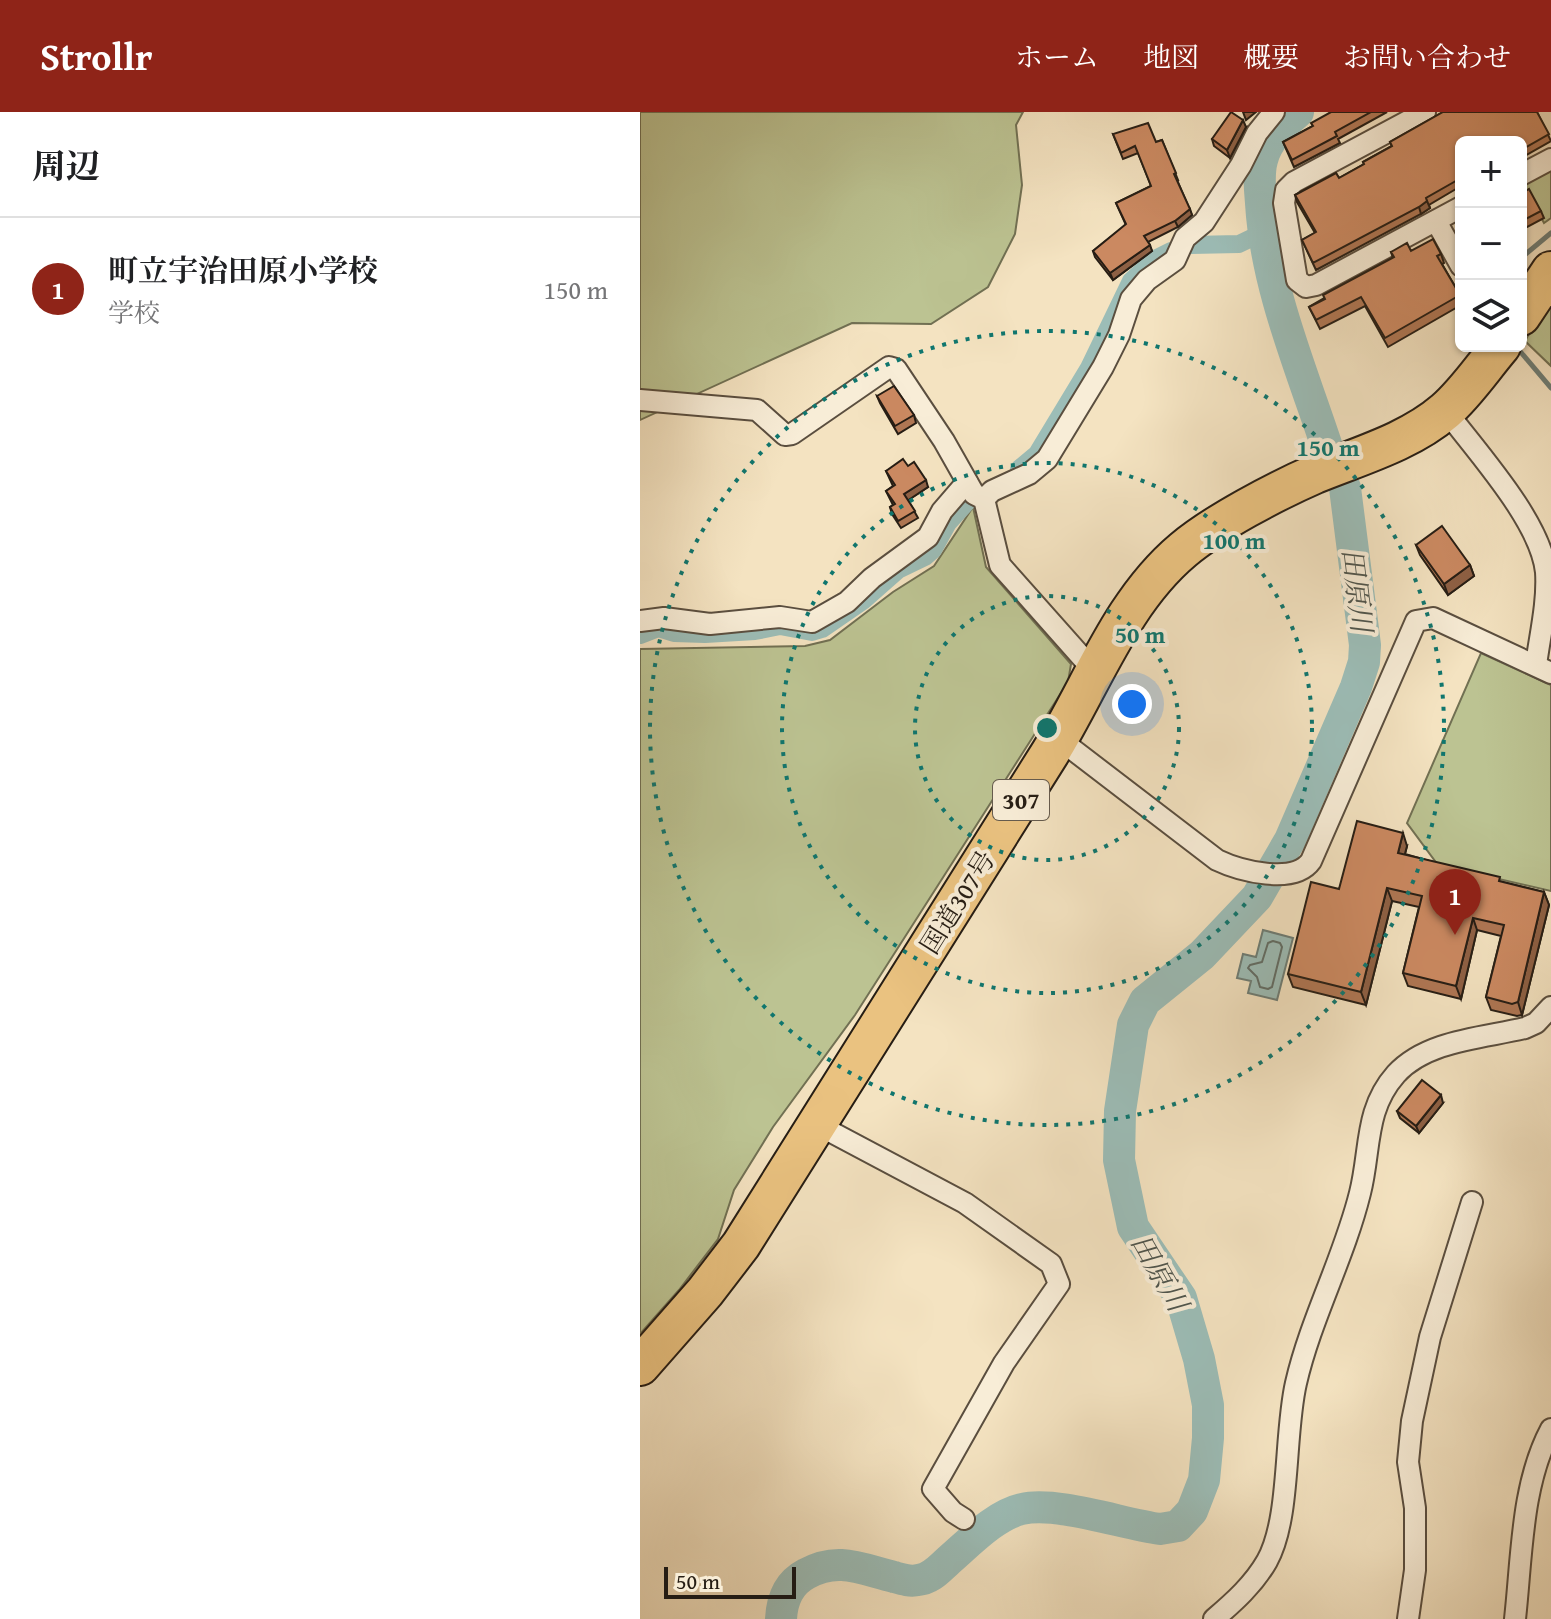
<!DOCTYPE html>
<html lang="ja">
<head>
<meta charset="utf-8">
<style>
  body { margin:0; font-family:"Gentium Book Plus","Noto Serif JP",serif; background:#f6f6f6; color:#202124 }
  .controls { position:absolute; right:24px; top:24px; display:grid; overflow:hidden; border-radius:12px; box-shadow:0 2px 6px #0004 }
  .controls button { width:72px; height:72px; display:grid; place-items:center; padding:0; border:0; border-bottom:2px solid #e0e0e0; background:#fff; color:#202124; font:40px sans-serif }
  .scale { position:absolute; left:24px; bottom:20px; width:132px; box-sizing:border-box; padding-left:8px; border:4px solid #261d14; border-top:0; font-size:22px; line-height:28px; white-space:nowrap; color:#261d14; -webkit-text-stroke:6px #f8edd7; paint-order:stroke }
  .you { position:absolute; left:492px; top:592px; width:28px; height:28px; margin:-20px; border:6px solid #fff; border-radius:50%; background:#1a73e8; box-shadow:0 0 0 12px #1a73e833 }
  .badge { display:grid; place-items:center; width:52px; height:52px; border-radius:50%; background:#8f2418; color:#fff; font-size:26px; font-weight:700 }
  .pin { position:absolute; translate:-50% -66px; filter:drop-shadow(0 2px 4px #0008) }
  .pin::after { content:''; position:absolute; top:42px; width:28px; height:24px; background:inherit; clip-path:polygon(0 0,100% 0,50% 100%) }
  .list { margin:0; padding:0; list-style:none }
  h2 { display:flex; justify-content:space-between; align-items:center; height:104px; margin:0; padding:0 32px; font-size:34px }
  h2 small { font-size:26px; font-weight:400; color:#757577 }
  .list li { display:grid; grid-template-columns:52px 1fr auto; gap:24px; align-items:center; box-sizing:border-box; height:144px; padding:0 32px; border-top:2px solid #e0e0e0 }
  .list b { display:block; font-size:30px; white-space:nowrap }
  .list p { margin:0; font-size:26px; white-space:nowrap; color:#757577 }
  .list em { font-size:26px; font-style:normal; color:#757577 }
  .icon { flex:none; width:44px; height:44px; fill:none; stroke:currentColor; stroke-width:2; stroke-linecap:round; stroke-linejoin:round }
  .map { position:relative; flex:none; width:911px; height:1507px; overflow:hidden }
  header { display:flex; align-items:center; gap:48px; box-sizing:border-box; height:112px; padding:0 40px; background:#8f2418; color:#fff }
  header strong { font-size:38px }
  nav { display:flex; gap:44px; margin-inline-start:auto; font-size:28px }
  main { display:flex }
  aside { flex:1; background:#fff }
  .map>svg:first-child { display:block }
  .green { fill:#bcc392; stroke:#717053; stroke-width:2 }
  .water { fill:#9cbdb7; stroke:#6d7d76; stroke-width:2 }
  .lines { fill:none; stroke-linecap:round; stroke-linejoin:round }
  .shore { stroke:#616d66; stroke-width:2 }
  .stream { stroke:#6d7d76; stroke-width:5 }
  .canal { stroke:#9cbdb7; stroke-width:18 }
  .river { stroke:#9cbdb7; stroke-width:32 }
  .street-casing { stroke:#5a4e3f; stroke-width:24 }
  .highway-casing { stroke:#261d14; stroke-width:42 }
  .street { stroke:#f8edd7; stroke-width:20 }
  .highway { stroke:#eac280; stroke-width:38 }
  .wall { fill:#af7653; stroke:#261d14; stroke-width:2 }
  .shaded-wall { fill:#8e6044; stroke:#261d14; stroke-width:2 }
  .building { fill:#cb8961; stroke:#261d14; stroke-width:2 }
  .ring { fill:none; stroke:#0f766e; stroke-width:4; stroke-dasharray:4 8 }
  .labels { text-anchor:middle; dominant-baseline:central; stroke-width:8; stroke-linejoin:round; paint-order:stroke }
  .shield { fill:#f8edd7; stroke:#655b4e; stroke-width:2 }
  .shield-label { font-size:24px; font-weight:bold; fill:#261d14 }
  .street-label { font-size:26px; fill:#261d14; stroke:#f8edd7 }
  .water-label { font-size:28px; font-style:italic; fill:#4f554d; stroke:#f8edd7 }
  .centre { fill:#0f766e; stroke:#f8edd7; stroke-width:4 }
  .ring-label { font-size:24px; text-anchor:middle; font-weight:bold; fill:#0f766e; stroke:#f8edd7; stroke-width:8; stroke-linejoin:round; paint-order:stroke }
</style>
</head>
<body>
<header>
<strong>Strollr</strong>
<nav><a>ホーム</a><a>地図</a><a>概要</a><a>お問い合わせ</a></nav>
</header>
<main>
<aside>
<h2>周辺<small></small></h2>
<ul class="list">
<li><span class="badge">1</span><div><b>町立宇治田原小学校</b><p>学校</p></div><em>150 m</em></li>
</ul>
</aside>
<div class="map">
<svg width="911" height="1507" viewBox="0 0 911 1507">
  <rect width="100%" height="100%" fill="#f4e3c1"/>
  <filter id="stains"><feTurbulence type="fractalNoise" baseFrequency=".0025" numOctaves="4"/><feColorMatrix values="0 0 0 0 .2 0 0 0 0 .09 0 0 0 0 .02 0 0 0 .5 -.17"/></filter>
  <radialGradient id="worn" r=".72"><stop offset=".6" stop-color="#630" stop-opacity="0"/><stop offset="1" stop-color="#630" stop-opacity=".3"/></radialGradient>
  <g class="green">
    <path d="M 0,0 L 383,0 L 376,13 L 382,73 L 375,122 L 348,175 L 291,212 L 212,211 L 0,308 Z"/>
    <path d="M 911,59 L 911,106 L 904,111 L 882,69 Z"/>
    <path d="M 911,182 L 911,254 L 885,229 Z"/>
    <path d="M 333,395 L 346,455 L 431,552 L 428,570 L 215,903 L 133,1015 L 94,1078 L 78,1127 L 39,1178 L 0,1222 L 0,537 L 165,534 L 190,528 L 253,480 L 294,454 Z"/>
    <path d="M 841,541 L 911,573 L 911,779 L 798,753 L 767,711 Z"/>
  </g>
  <path class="water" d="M 623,818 L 653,826 L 637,888 L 608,881 L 611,869 L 597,866 L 603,842 L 616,845 Z"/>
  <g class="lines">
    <path class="shore" d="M 633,829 L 640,831 L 642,835 L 632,875 L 628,877 L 620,875 L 617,865 L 608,856 L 610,853 L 622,850 L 628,831 Z"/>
    <g class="stream">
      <path d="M 881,146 L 911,121"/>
      <path d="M 879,238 L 911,276"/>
    </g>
    <g class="canal">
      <path d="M 551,133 L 599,132 L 624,120"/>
      <path d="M 379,357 L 397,342 L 449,256 L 491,169 L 515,147 L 531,139"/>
      <path d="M 0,523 L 18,516 L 34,521 L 65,522 L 115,519 L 140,514 L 172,520 L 182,517 L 224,488 L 258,458 L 285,445 L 293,438 L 308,411 L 327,390"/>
    </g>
    <g class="river">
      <path d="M 658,0 C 643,13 627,28 622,48 C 618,62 620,77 621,91 C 626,175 661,256 687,335"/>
      <path d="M 141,1507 C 142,1488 149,1471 166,1462 C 198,1444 221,1457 254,1465 C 261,1467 270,1470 278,1468 C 291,1467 299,1457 308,1449 C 329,1431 355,1403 382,1397 C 417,1389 483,1412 520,1417 L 538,1414 L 552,1399 L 564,1368 L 568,1326 L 568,1293 L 559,1247 L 541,1186 L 493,1115 L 479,1048 L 480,999 L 493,913 L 505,889 L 562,843 L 617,785 L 650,728 L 716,575 L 724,550 L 725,533 L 705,376"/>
    </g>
    <g class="street-casing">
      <g id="street">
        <path d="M 785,0 L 654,70 L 646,78 L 644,91 L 657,168 L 666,175 L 676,173 L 821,95"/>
        <path d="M 881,63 L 911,47"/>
        <path d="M 796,109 L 821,154"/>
        <path d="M 0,288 L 117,298 L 145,323 L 152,322 L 249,255 L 256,257 L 304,329 L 334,382 L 344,387 L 360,453 L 455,560"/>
        <path d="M 806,299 C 837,340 901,410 906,460 C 908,490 900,523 896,553"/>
        <path d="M 344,387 L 352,379 L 389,362 L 407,347 L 463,255 L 479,223 L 491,187 L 507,168 L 535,148 L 545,126 L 564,110 L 601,53 L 617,21 L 634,0"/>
        <path d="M 0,509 L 24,506 L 70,512 L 140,505 L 172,510 L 207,490 L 232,466 L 288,425 L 302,399 L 327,370"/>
        <path d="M 419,627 L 577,748 C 600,759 654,773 671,749 L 776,509 L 793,506 L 911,561"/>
        <path d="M 178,1013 L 325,1091 L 411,1152 L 419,1172 L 364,1251 L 293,1377 L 313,1400 L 324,1407"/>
        <path d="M 574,1507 C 594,1490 614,1472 627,1449 C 651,1406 644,1322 656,1271 C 671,1206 704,1146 720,1081 C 731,1038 724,998 756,962 C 787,928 844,926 885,916 L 896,911 L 911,895"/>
        <path d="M 768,1507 L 775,1458 L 775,1396 L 768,1350 L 772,1309 L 790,1225 L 832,1090"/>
        <path d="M 875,1507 C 882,1445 881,1373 911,1317"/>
      </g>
    </g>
    <g class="highway-casing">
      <g id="highway">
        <path d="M 881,204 L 911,159"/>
        <path d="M 0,1254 L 65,1180 L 101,1133 L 410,641 C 452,573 481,490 543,438 C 575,411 636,379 675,362 C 719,344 769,330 805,299 C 826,281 843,255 861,234"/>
      </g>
    </g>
    <use href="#street" class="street"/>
    <use href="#highway" class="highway"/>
  </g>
  <g class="wall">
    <path d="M 691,0 L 747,0 L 698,27 L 700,31 L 654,55 L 643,30 L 673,14 Z"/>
    <path d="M 803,0 L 897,0 L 911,29 L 881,46 L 881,30 L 821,30 L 821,74 L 789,93 L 790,96 L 781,102 L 676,158 L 662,128 L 675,121 L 657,90 L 655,83 L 696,61 L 699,66 L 724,52 L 723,50 L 752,34 L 750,30 Z"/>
    <path d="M 606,15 L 590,46 L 574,34 L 572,27 Z"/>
    <path d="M 473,22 L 516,30 L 522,28 L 538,68 L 537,68 L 552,103 L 538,115 L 508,130 L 512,139 L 473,168 L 455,145 L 453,139 L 486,113 L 476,91 L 511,74 L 498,41 L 483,47 Z"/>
    <path d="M 881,82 L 901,99 L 904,106 L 885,116 L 885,123 L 881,125 Z"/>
    <path d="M 771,139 L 801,142 L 804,151 L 802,152 L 820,183 L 821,193 L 748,235 L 725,194 L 680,217 L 669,195 L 753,146 L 751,140 Z"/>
    <path d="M 237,284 L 274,303 L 276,311 L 258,322 L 240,291 Z"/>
    <path d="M 268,354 L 288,375 L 268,388 L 278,406 L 261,416 L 252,402 L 250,395 L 253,393 L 246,379 L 253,374 L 246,359 Z"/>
    <path d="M 776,433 L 830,453 L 834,464 L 808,483 L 780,443 Z"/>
    <path d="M 767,734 L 765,742 L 862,770 L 904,780 L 909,793 L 882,903 L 877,904 L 851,898 L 846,885 L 861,824 L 837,818 L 821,887 L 768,874 L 763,861 L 779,795 L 752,789 L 726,893 L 653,875 L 648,862 L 699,777 Z"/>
    <path d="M 803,991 L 779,1021 L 760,1006 L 757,999 Z"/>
  </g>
  <g class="shaded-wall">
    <path d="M 603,0 L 616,0 L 606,8 Z"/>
    <path d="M 603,8 L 606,15 L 590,46 L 587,38 Z"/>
    <path d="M 787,89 L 790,96 L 781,102 L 779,95 Z"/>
    <path d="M 550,97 L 552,103 L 538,115 L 535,109 Z"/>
    <path d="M 510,133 L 512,139 L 473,168 L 470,161 Z"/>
    <path d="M 286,368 L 288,375 L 267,389 L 264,382 Z"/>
    <path d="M 830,453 L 834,464 L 808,483 L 804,472 Z"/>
    <path d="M 763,721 L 767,734 L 762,753 L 758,741 Z"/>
    <path d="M 747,776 L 752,789 L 726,893 L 721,880 Z"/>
    <path d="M 904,780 L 909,793 L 882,903 L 878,890 Z"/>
    <path d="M 833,806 L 837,818 L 821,887 L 816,874 Z"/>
    <path d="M 801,983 L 803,991 L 779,1021 L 776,1014 Z"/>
  </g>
  <g class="building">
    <path d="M 591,0 L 603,8 L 587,38 L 572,27 Z"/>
    <path d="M 691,0 L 731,0 L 695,20 L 697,24 L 652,48 L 643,30 L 673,14 L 671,11 Z"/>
    <path d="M 803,0 L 897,0 L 909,22 L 881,38 L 881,30 L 821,30 L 821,66 L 786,86 L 787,89 L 779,95 L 673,151 L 662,128 L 676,120 L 655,83 L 696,61 L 699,66 L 724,52 L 723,50 L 752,34 L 750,30 Z"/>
    <path d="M 508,11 L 516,30 L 522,28 L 536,61 L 534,62 L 550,97 L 535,109 L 504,124 L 510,133 L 470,161 L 453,139 L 486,112 L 476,91 L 511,74 L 495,34 L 481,41 L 473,22 Z"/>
    <path d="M 889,77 L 901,99 L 882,109 L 882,116 L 881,117 L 881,82 Z"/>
    <path d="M 793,127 L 801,142 L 797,144 L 820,183 L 745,226 L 721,185 L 676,208 L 669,195 L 685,187 L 683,183 L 754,145 L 751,140 L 767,131 L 771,139 Z"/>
    <path d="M 254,274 L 274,303 L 255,314 L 237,284 Z"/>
    <path d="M 263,347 L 268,354 L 274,350 L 286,368 L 264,382 L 275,399 L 258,409 L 250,395 L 255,392 L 246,379 L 255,373 L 246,359 Z"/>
    <path d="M 802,414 L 830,453 L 804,472 L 776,433 Z"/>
    <path d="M 717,709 L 763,721 L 758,741 L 860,765 L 859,769 L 904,780 L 878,890 L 872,892 L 846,885 L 864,813 L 833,806 L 816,874 L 763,861 L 782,784 L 747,776 L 721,880 L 648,862 L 671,770 L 699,777 Z"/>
    <path d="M 782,968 L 801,983 L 776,1014 L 757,999 Z"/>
  </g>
  <g class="ring">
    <circle cx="407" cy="616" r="132"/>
    <circle cx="407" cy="616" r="265"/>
    <circle cx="407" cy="616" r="397"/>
  </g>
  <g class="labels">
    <rect class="shield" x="353" y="668" width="56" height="40" rx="6"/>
    <g class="shield-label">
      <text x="381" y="688">307</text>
    </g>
    <g class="street-label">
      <text transform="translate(317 790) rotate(-58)">国道307号</text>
    </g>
    <g class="water-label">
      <text transform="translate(718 478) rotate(83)">田原川</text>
      <text transform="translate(520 1160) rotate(60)">田原川</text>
    </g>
  </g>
  <circle cx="407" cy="616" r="12" class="centre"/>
  <g class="ring-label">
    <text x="688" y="344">150 m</text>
    <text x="594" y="437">100 m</text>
    <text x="500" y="531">50 m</text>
  </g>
  <rect width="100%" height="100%" filter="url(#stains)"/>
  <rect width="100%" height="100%" fill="url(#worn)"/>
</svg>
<div class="controls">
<button>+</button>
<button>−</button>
<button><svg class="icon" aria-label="layers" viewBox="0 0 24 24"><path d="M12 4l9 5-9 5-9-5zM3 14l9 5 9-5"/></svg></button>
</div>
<div class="scale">50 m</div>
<div class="you"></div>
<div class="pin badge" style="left:815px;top:823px">1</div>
</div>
</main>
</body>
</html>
